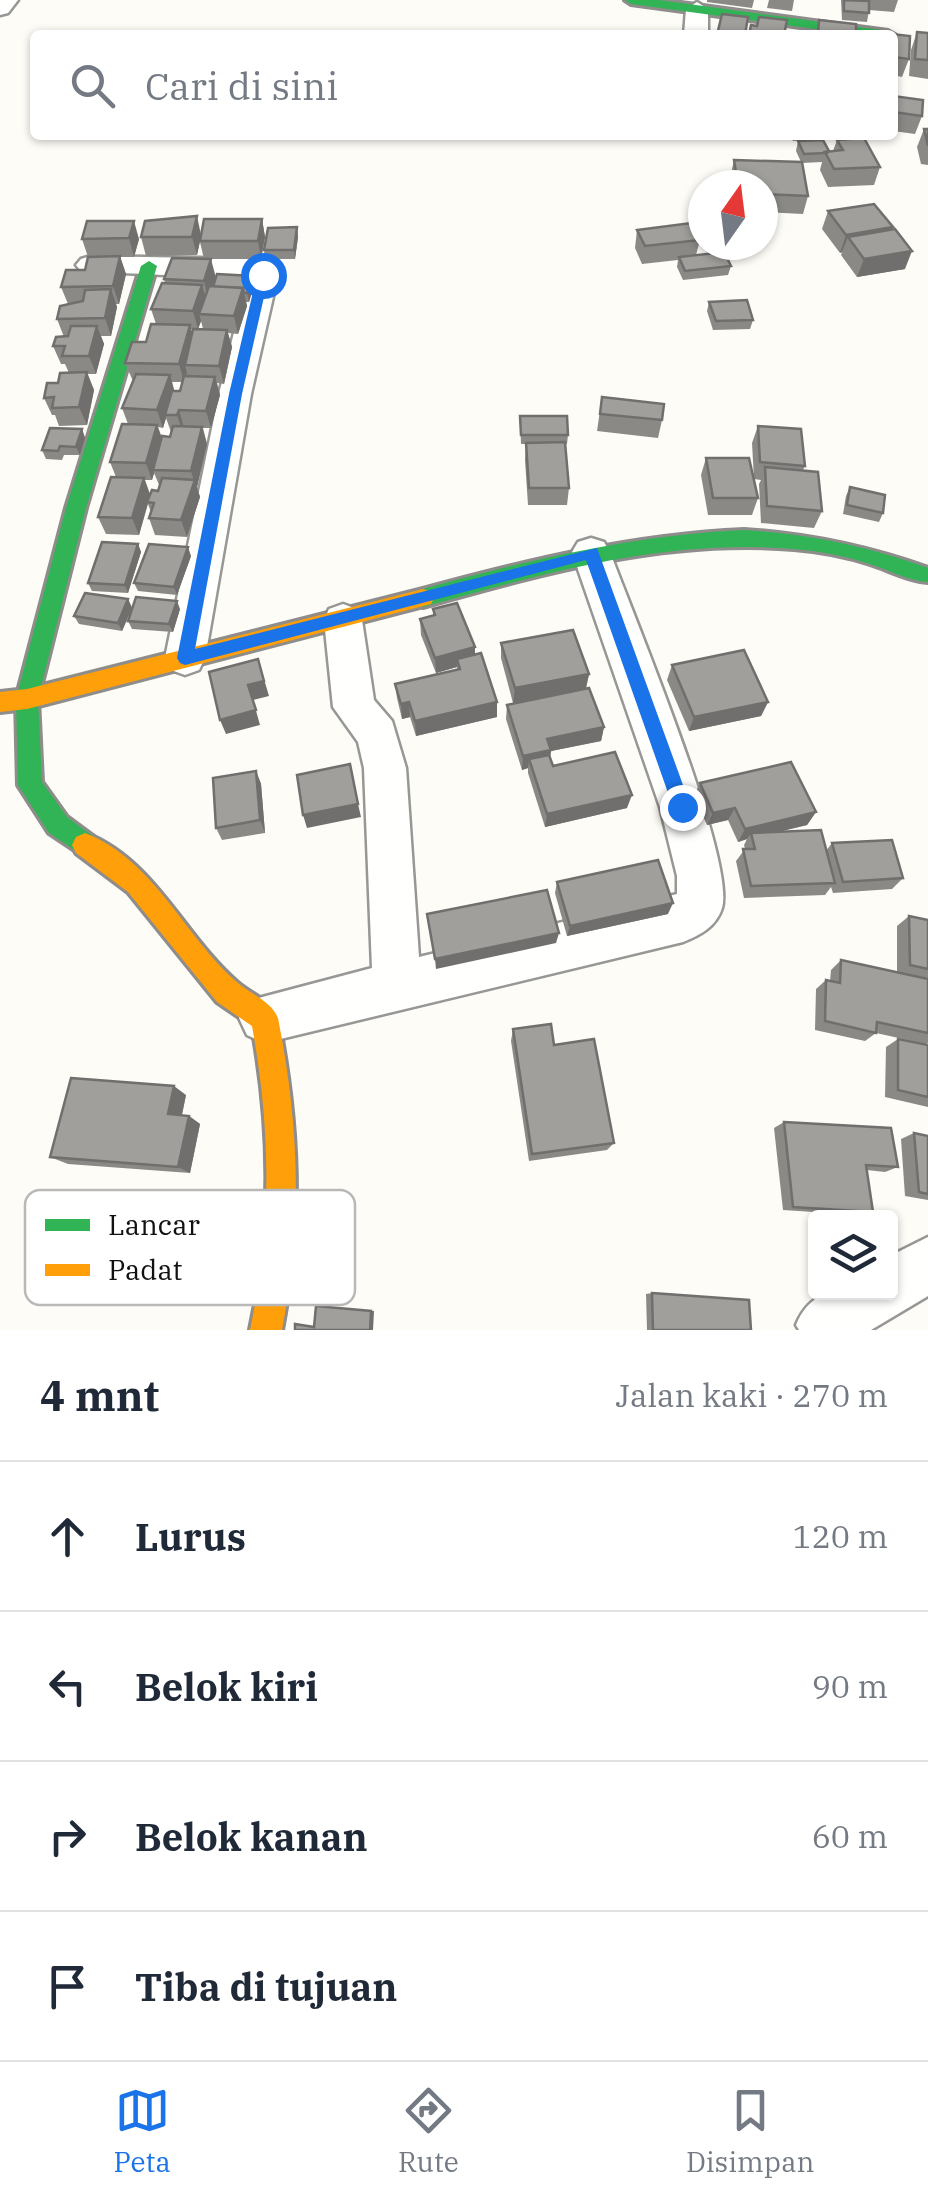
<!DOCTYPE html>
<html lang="id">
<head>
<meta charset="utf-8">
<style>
  body { margin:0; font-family:"IBM Plex Serif",serif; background:#f6f6f7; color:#1f2937 }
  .controls { position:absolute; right:30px; bottom:30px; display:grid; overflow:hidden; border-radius:10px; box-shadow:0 2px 8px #0004 }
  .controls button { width:90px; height:90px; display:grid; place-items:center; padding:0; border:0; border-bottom:2px solid #e0e1e3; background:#fff; color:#1f2937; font:50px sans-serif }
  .compass { position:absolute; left:688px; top:170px; width:90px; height:90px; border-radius:50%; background:#fff; box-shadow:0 2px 8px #0004; rotate:14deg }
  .stop { position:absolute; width:30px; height:30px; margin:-22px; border:8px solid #1a73e8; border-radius:50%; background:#fff }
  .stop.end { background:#1a73e8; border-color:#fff; box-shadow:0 2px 10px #0008 }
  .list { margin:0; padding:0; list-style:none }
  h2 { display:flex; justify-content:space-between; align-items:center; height:130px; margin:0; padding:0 40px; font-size:42px }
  h2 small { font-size:32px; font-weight:400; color:#747a83 }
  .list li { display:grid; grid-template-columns:65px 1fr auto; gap:30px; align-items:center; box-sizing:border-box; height:150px; padding:0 40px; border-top:2px solid #e0e1e3 }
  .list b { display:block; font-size:38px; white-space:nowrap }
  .list em { font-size:32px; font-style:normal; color:#747a83 }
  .icon { flex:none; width:55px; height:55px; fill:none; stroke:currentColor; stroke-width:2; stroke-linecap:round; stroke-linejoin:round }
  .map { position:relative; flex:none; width:928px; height:1330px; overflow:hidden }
  .search { position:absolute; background:#fff; box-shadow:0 2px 8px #0004; left:30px; right:30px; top:30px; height:110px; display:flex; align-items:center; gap:25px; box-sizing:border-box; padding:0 35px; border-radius:10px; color:#747a83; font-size:38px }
  .sheet { height:730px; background:#fff }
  nav { display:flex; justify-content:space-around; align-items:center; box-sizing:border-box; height:140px; border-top:2px solid #e0e1e3; background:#fff; font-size:28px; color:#747a83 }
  nav a { display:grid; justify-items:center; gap:5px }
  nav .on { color:#1a73e8 }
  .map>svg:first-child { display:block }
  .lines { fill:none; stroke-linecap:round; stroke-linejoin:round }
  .street-casing { stroke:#979795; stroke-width:5 }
  .fast-casing { stroke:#8e8d8b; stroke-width:6 }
  .slow-casing { stroke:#8e8d8b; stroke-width:6 }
  .street { fill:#fffffe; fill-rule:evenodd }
  .fast { fill:#30b455; fill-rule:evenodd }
  .slow { fill:#ff9f0a; fill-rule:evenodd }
  .wall { fill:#8a8986; fill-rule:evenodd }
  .shaded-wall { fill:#716f6d }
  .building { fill:#a19f9c; stroke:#716f6d; stroke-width:2.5 }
  .route { fill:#1a73e8 }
  .key { fill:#fff; stroke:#b8b8b8; stroke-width:2.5 }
  .key-label { font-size:28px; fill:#111 }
</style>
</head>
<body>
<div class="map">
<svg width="928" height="1330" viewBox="0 0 928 1330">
  <rect width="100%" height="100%" fill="#fdfcf7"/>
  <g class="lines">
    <g class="street-casing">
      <g id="street">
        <path d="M 0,0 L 18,0 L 8,13 L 0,15 Z"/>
        <path d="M 697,2 L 708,9 L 708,35 L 684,35 L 686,9 Z"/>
        <path d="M 91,256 L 251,259 L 274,268 L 278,275 L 251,394 L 205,658 L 199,670 L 185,675 L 171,670 L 165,658 L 219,394 L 247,279 L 81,271 L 76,265 L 81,259 Z"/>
        <path d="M 591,538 L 604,542 L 610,552 C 632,612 736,860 722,908 C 716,927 700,935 683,942 L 264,1043 L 247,1035 L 239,1018 L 247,1001 L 372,968 L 364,768 L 358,742 L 333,707 L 324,620 L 329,609 L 343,604 L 357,609 L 362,620 L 374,700 L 392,721 L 406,768 L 419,957 L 677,894 L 677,876 L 660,807 L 572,552 L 578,542 Z"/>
        <path d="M 928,1237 L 928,1296 L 871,1330 L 799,1330 L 796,1325 C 814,1281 850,1292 890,1292 L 890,1256 Z"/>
      </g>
    </g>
    <g class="fast-casing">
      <g id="fast">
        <path d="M 625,0 L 659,0 L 888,31 L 895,35 L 859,35 L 631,4 Z"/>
        <path d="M 149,261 L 157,266 L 86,508 L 38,699 L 42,782 L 67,817 L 94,837 L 98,845 L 94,853 L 85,857 L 49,833 L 18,785 L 16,699 L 66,508 L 141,266 Z"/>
        <path d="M 744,530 C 809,534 866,546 928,568 L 928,582 C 909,581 889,570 870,564 C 846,556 819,551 794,549 C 667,538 544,573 423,607 L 412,598 L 423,589 C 529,560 633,535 744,530 Z"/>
      </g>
    </g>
    <g class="slow-casing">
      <g id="slow">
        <path d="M 423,589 L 431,592 L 434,598 L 431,604 L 27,709 L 0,712 L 0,692 L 27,689 Z"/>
        <path d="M 85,833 C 156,861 184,937 238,983 C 252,995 271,1001 278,1018 C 299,1124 303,1223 282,1330 L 250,1330 C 272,1227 271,1130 252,1026 L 217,1002 L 128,892 L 76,853 L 72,845 L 76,837 Z"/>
      </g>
    </g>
    <use href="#street" class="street"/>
    <use href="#fast" class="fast"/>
    <use href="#slow" class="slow"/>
  </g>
  <g class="wall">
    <path d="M 707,0 L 754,0 L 752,8 L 707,2 Z"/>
    <path d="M 769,0 L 794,0 L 792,11 L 767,8 Z"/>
    <path d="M 841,0 L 898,0 L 894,12 L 869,10 L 867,22 L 842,20 Z"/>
    <path d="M 917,32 L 928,33 L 928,79 L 909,76 L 911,50 Z"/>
    <path d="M 893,35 L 909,59 L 902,77 L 893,75 Z"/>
    <path d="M 893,96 L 922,116 L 915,134 L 893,131 Z"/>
    <path d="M 924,129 L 928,129 L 928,165 L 921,164 L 917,147 Z"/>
    <path d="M 790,135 L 832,135 L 830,139 L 793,141 Z"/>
    <path d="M 837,140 L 880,167 L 874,185 L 828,187 L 820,170 L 822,162 L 802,163 L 808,196 L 803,214 L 763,212 L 763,185 L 731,185 L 730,178 L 734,160 L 801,162 L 796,151 L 798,141 L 829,151 L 833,151 Z"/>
    <path d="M 828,211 L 893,227 L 892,230 L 905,269 L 857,277 L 841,255 L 842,252 L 840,253 L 822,229 Z"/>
    <path d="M 262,219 L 265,237 L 261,259 L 208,259 L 216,277 L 254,285 L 249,302 L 246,302 L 247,306 L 238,334 L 228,333 L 232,347 L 224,384 L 217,383 L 220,395 L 211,428 L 203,428 L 207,444 L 197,487 L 200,497 L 187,537 L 155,535 L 149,518 L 151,512 L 148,504 L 139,535 L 106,534 L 98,517 L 116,477 L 110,462 L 128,424 L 122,408 L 133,381 L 125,363 L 146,342 L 156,324 L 151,309 L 165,283 L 164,279 L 204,259 L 200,242 L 197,255 L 146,256 L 141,237 L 201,234 ZM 201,321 L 203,329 L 192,334 L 191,329 L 198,329 ZM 172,382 L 182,382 L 180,391 L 174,391 ZM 166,418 L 171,432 L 170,437 L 162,438 L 158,427 L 163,428 ZM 154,473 L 160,487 L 158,491 L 150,494 L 145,480 L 152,480 Z"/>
    <path d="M 297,227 L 298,237 L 295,259 L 265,259 L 264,250 Z"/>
    <path d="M 637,230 L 700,240 L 696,255 L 731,266 L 728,275 L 683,280 L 677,267 L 678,260 L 642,264 L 635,248 Z"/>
    <path d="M 82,239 L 139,239 L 134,257 L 120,257 L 126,274 L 119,304 L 116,304 L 117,307 L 111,336 L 101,336 L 104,344 L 96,374 L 87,374 L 94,390 L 87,425 L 59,426 L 55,415 L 52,415 L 44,398 L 69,373 L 65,364 L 61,364 L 53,346 L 64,337 L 57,319 L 68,304 L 61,287 L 85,270 L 88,257 Z"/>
    <path d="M 709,302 L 753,320 L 750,329 L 713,330 L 707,311 Z"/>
    <path d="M 602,397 L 662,420 L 658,438 L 597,431 Z"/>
    <path d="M 520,416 L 568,435 L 567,444 L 565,444 L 569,488 L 567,505 L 528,505 L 525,460 L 526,444 L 521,444 Z"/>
    <path d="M 758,426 L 805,466 L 803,470 L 822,511 L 814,528 L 761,523 L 759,484 L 761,480 L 754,479 L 752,443 Z"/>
    <path d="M 82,429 L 85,438 L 80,455 L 64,455 L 62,460 L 46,459 L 42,450 Z"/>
    <path d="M 706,458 L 758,498 L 752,515 L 708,515 L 701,475 Z"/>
    <path d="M 850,487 L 883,513 L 879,522 L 843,514 L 846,496 Z"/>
    <path d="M 138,544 L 141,552 L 128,593 L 92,591 L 88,583 Z"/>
    <path d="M 191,556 L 177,595 L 138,591 L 134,583 Z"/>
    <path d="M 128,599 L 132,608 L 122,631 L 79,624 L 74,616 Z"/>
    <path d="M 180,609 L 173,632 L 132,629 L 128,621 Z"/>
    <path d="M 433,609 L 475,654 L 497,717 L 416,736 L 410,717 L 402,719 L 397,698 L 395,684 L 457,670 L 457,667 L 436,673 L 421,635 L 420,619 L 433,616 Z"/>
    <path d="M 501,643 L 589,674 L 586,688 L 604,727 L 601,741 L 551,751 L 550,758 L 553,766 L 627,808 L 545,827 L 528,773 L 528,768 L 522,770 L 506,719 L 507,705 L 574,691 L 513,703 L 501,658 Z"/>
    <path d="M 672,665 L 768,702 L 761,716 L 689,731 L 667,680 Z"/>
    <path d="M 256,771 L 261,784 L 265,833 L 222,840 L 216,828 Z"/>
    <path d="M 700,783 L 816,812 L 807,825 L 778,832 L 826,851 L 832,843 L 903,878 L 892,889 L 833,893 L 831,887 L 825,895 L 744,898 L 736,861 L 745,849 L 744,845 L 747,839 L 738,842 L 728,820 L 707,825 L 694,796 Z"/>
    <path d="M 557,882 L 668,914 L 567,936 L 555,893 Z"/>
    <path d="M 909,916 L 928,920 L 928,1043 L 926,1044 L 876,1033 L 865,1041 L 815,1030 L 816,989 L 826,980 L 830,981 L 831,970 L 841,960 L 897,972 L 897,926 Z"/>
    <path d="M 513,1029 L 554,1045 L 614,1143 L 607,1150 L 529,1161 L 511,1041 Z"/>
    <path d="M 898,1039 L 928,1045 L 928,1107 L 885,1097 L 886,1047 Z"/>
    <path d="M 186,1095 L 182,1115 L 189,1116 L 200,1124 L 190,1173 L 68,1164 L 50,1157 Z"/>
    <path d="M 784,1122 L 898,1167 L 885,1172 L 867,1170 L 873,1212 L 860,1215 L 783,1210 L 774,1128 Z"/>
    <path d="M 914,1133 L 928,1136 L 928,1200 L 905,1196 L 901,1139 Z"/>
    <path d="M 652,1293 L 751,1330 L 647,1330 L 646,1294 Z"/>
  </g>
  <g class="shaded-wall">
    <path d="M 197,216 L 201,235 L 197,255 L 192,237 Z"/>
    <path d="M 262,219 L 265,237 L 261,259 L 258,241 Z"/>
    <path d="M 134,221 L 139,239 L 134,257 L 129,238 Z"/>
    <path d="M 297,227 L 298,237 L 295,259 L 294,250 Z"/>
    <path d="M 893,227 L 886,246 L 848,237 L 842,252 L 840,253 L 846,235 Z"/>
    <path d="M 912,251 L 905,269 L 857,277 L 864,259 Z"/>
    <path d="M 120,256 L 126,274 L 119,304 L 113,286 Z"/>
    <path d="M 211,259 L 216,278 L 208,299 L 204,281 Z"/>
    <path d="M 252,276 L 254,285 L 249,302 L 247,293 Z"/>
    <path d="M 202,285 L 207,303 L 199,314 L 201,321 L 198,329 L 193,311 Z"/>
    <path d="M 243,288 L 247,306 L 238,334 L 234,316 Z"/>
    <path d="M 111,289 L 117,307 L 111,336 L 105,318 Z"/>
    <path d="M 190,325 L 195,343 L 185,365 L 187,373 L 184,382 L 179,364 Z"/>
    <path d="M 97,326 L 104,344 L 96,374 L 89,356 Z"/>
    <path d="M 227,330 L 232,347 L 224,384 L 219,366 Z"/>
    <path d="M 87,372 L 94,390 L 87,425 L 79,407 Z"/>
    <path d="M 170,375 L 175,393 L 165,415 L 166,418 L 163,428 L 157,410 Z"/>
    <path d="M 215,377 L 220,395 L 211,428 L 206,411 Z"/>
    <path d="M 179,410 L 184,428 L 183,433 L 177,415 Z"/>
    <path d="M 157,425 L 163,442 L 153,470 L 154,473 L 152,480 L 146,463 Z"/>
    <path d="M 202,427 L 207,444 L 197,487 L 200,497 L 187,537 L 181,520 L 194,481 L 191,471 Z"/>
    <path d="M 82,429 L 85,438 L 80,455 L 76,447 Z"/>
    <path d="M 144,478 L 150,495 L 139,535 L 132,518 Z"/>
    <path d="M 138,544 L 141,552 L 128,593 L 125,585 Z"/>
    <path d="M 188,547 L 191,556 L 177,595 L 174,587 Z"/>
    <path d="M 128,599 L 132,608 L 122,631 L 118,623 Z"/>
    <path d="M 177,601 L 180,609 L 173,632 L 169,624 Z"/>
    <path d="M 475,647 L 475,662 L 457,659 L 457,667 L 436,673 L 435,658 Z"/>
    <path d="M 258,659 L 269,696 L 253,700 L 260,725 L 226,734 L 220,720 L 248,685 Z"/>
    <path d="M 589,674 L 586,688 L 513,703 L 515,688 Z"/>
    <path d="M 409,702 L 410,717 L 402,719 L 401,704 Z"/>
    <path d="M 497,702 L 497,717 L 416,736 L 415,721 Z"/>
    <path d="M 768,702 L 761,716 L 689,731 L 694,717 Z"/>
    <path d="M 604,727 L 601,741 L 551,751 L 549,764 L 529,759 L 528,768 L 522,770 L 523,756 L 547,739 Z"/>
    <path d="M 256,771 L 261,784 L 265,833 L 260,820 Z"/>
    <path d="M 632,795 L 627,808 L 545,827 L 547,814 Z"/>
    <path d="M 358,804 L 361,817 L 307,828 L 303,815 Z"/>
    <path d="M 735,808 L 728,820 L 707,825 L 713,813 Z"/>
    <path d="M 816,812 L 807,825 L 752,838 L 751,833 L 747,839 L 738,842 L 745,829 Z"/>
    <path d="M 673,903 L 668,914 L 567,936 L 570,926 Z"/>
    <path d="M 559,933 L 556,943 L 436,969 L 435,959 Z"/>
    <path d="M 174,1086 L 186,1095 L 180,1123 L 168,1114 Z"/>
    <path d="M 189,1116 L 200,1124 L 190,1173 L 178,1167 Z"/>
    <path d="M 371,1311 L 374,1311 L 373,1330 L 370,1330 Z"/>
  </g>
  <g class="building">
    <path d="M 844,0 L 869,1 L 869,13 L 844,11 Z"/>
    <path d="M 722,14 L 748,17 L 745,35 L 717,35 Z"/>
    <path d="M 759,17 L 787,20 L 784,35 L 749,35 L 751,25 L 757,26 Z"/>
    <path d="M 819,20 L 856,24 L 856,35 L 818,35 Z"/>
    <path d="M 874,32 L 910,36 L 909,59 L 893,57 L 893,35 L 874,35 Z"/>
    <path d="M 917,32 L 928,33 L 928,60 L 915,59 Z"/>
    <path d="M 893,96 L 923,100 L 922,116 L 893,112 Z"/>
    <path d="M 924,129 L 928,129 L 928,146 Z"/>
    <path d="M 864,138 L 880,167 L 834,169 L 825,152 L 843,150 L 837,140 Z"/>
    <path d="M 823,140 L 829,151 L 825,152 L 826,153 L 804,154 L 798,141 Z"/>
    <path d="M 734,160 L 802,162 L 808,196 L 763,194 L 763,185 L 738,185 Z"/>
    <path d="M 874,204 L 893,227 L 846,235 L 828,211 Z"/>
    <path d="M 197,216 L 192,237 L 141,237 L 145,221 Z"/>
    <path d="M 204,219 L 262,219 L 258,241 L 200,241 Z"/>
    <path d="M 87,221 L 134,221 L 129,238 L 82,239 Z"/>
    <path d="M 691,223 L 700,240 L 645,246 L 637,230 Z"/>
    <path d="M 297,227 L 294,250 L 264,250 L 268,228 Z"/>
    <path d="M 895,229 L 912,251 L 864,259 L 848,237 Z"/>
    <path d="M 724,252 L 731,266 L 685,271 L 679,257 Z"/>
    <path d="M 120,256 L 113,286 L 61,287 L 66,270 L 85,270 L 88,257 Z"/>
    <path d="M 172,258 L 211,259 L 204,281 L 164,279 Z"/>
    <path d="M 217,274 L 252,276 L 247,293 L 244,293 L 243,288 L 213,287 Z"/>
    <path d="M 162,283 L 202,285 L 193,311 L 151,309 Z"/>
    <path d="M 209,286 L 243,288 L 234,316 L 199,314 Z"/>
    <path d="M 111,289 L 105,318 L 57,319 L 60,306 L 83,301 L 85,290 Z"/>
    <path d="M 747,300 L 753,320 L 716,321 L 709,302 Z"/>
    <path d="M 151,324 L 190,325 L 179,364 L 125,363 L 132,342 L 146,342 Z"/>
    <path d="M 71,326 L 97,326 L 89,356 L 62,356 L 65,346 L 53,346 L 56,337 L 68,336 Z"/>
    <path d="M 193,329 L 227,330 L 219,366 L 185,365 Z"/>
    <path d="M 87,372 L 79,407 L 52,408 L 54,397 L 44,398 L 47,383 L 58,383 L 60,373 Z"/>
    <path d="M 136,374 L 170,375 L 157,410 L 122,408 Z"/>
    <path d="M 184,376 L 215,377 L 206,411 L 179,410 L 177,415 L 165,415 L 172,391 L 180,391 Z"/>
    <path d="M 602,397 L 664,404 L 662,420 L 600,414 Z"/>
    <path d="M 520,416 L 567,416 L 568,435 L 521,435 Z"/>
    <path d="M 122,424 L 157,425 L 146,463 L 110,462 Z"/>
    <path d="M 173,426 L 202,427 L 191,471 L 153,470 L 162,436 L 170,437 Z"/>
    <path d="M 758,426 L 801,429 L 805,466 L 760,462 Z"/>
    <path d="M 50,428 L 82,429 L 76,447 L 60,446 L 58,451 L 42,450 Z"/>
    <path d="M 565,442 L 569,488 L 529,488 L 526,443 Z"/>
    <path d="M 706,458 L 749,458 L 758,498 L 713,498 Z"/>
    <path d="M 765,467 L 818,472 L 822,511 L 767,506 Z"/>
    <path d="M 111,477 L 144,478 L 132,518 L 98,517 Z"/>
    <path d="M 162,478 L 195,480 L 181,520 L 149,518 L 154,503 L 147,502 L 152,490 L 158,491 Z"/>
    <path d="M 850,487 L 885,495 L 883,513 L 847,505 Z"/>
    <path d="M 102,542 L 138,544 L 125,585 L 88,583 Z"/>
    <path d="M 149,544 L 188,547 L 174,587 L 134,583 Z"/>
    <path d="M 85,593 L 128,599 L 118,623 L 74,616 Z"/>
    <path d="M 136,597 L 177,601 L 169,624 L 128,621 Z"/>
    <path d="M 457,603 L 475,647 L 435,658 L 420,619 L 435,615 L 433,609 Z"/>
    <path d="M 573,630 L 589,674 L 515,688 L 501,643 Z"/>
    <path d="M 744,650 L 768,702 L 694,717 L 672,665 Z"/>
    <path d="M 481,653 L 497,702 L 415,721 L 409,702 L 401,704 L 395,684 L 460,669 L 457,659 Z"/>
    <path d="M 258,659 L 264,681 L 248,685 L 256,710 L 220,720 L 209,672 Z"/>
    <path d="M 589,688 L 604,727 L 547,739 L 551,750 L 523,756 L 507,705 Z"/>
    <path d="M 615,752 L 632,795 L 547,814 L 529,759 L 549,755 L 553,766 Z"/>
    <path d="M 791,762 L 816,812 L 745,829 L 735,808 L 713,813 L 700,783 Z"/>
    <path d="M 350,764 L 358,804 L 303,815 L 297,775 Z"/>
    <path d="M 256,771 L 260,820 L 216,828 L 213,778 Z"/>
    <path d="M 821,830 L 835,883 L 751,886 L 743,849 L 755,849 L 751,833 Z"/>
    <path d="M 892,840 L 903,878 L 843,882 L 832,843 Z"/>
    <path d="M 658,860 L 673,903 L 570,926 L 557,882 Z"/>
    <path d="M 547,890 L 559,933 L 435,959 L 427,914 Z"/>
    <path d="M 909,916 L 928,920 L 928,969 L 910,965 Z"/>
    <path d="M 841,960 L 928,979 L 928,1033 L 877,1022 L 876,1033 L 825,1021 L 826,980 L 840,983 Z"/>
    <path d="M 551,1024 L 554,1045 L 594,1039 L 614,1143 L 532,1154 L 513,1029 Z"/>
    <path d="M 898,1039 L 928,1045 L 928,1097 L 898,1090 Z"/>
    <path d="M 71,1078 L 174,1086 L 168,1114 L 189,1116 L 178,1167 L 50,1157 Z"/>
    <path d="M 784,1122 L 891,1128 L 898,1167 L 866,1165 L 873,1212 L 793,1207 Z"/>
    <path d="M 914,1133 L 928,1136 L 928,1194 L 919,1192 Z"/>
    <path d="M 652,1293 L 749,1300 L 751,1330 L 653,1330 Z"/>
    <path d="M 316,1306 L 371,1311 L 370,1330 L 295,1330 L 295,1324 L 314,1327 Z"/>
  </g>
  <path class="route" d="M 263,271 L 269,275 L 242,394 L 195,649 L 597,548 L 691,807 L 689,813 L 682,815 L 673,807 L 586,560 L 185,665 L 180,663 L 177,658 L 229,394 L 257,275 Z"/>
  <rect x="25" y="1190" width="330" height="115" rx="15" class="key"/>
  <rect x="45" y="1219" width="45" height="12" fill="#30b455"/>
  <rect x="45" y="1264" width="45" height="12" fill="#ff9f0a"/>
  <g class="key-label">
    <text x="108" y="1235">Lancar</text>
    <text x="108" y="1280">Padat</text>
  </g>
</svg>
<div class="controls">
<button><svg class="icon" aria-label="layers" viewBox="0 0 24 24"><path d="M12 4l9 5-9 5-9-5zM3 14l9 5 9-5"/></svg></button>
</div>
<svg class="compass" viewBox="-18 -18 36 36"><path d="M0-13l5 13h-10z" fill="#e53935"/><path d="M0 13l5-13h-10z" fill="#747a83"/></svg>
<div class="stop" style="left:263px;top:275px"></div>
<div class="stop end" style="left:682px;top:807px"></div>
<div class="search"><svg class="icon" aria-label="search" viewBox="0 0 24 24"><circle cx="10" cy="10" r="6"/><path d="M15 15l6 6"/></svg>Cari di sini</div>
</div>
<section class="sheet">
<h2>4 mnt<small>Jalan kaki · 270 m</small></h2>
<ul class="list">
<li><svg class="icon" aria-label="ahead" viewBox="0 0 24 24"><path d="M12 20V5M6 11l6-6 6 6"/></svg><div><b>Lurus</b></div><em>120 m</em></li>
<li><svg class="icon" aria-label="left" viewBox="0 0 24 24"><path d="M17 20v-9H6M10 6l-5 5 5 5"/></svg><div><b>Belok kiri</b></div><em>90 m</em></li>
<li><svg class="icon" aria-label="right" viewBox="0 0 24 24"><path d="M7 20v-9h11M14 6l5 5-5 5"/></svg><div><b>Belok kanan</b></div><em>60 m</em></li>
<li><svg class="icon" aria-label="arrive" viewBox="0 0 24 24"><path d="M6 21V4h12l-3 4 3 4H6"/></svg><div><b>Tiba di tujuan</b></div></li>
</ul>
</section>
<nav>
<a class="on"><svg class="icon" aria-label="map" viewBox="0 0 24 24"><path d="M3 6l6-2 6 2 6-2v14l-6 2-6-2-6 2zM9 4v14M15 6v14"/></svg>Peta</a>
<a><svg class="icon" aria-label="directions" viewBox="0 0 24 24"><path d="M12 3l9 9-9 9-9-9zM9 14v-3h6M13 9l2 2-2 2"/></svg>Rute</a>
<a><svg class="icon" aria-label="saved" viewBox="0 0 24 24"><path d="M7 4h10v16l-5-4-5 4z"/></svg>Disimpan</a>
</nav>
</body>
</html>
